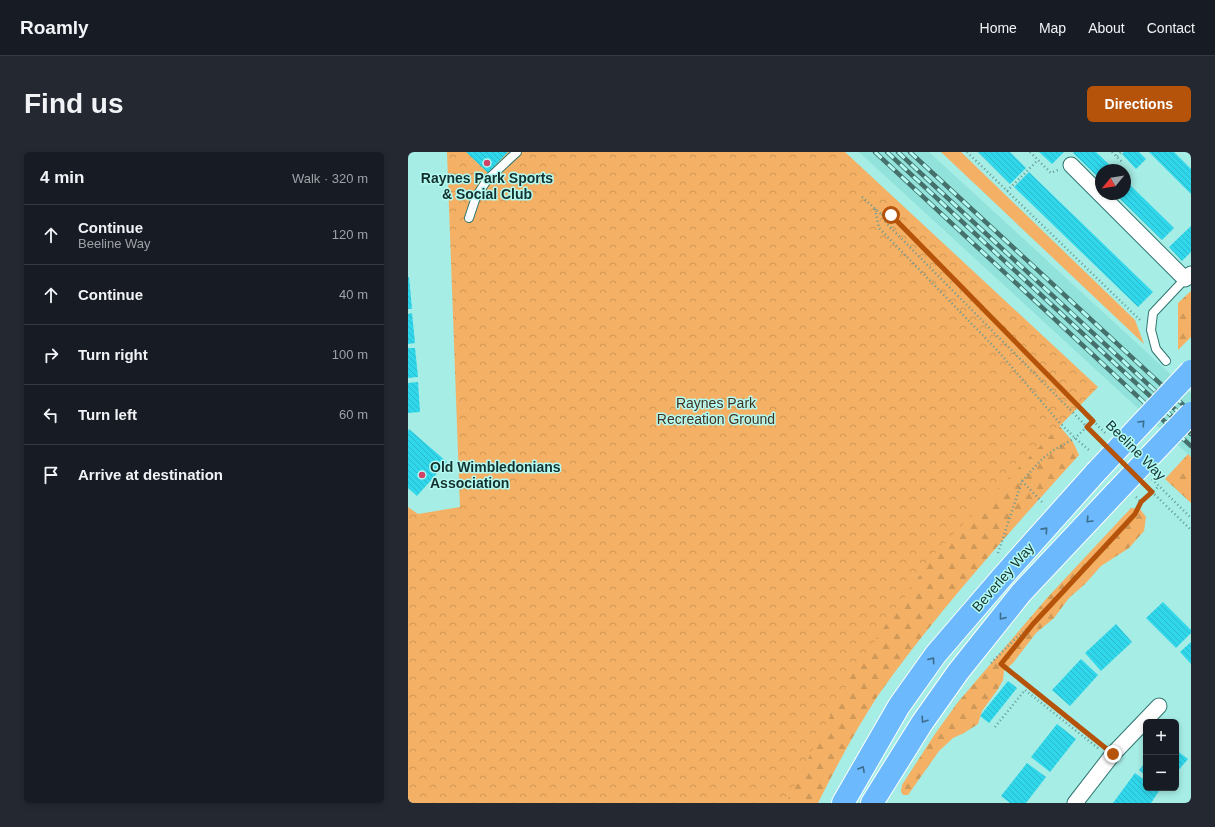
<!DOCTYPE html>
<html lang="en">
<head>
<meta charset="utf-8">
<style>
  body { margin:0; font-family:Arial,sans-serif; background:#242831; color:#f1f3f6 }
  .controls { position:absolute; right:12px; bottom:12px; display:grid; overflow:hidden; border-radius:6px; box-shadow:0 2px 6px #0003 }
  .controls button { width:36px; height:36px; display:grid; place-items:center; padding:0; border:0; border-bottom:1px solid #363941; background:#171b24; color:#f1f3f6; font:20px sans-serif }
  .compass { position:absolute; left:687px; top:12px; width:36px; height:36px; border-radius:50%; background:#171b24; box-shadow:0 2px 6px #0003; rotate:240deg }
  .stop { position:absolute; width:12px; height:12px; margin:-9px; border:3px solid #b45309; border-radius:50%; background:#fff }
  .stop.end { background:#b45309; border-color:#fff; box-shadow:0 1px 4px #0008 }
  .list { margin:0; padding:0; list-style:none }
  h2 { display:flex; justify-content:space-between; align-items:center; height:52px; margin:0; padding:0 16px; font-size:17px }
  h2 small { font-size:13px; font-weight:400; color:#9ea1a6 }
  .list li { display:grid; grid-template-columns:26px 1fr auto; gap:12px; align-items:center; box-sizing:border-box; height:60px; padding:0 16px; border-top:1px solid #363941 }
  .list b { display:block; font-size:15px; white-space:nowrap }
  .list p { margin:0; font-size:13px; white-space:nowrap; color:#9ea1a6 }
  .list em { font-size:13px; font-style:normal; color:#9ea1a6 }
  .icon { flex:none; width:22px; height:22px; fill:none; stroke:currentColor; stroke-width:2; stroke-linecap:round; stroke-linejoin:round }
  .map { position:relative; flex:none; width:783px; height:651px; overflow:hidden; border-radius:6px }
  header { display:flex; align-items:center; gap:24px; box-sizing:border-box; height:56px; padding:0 20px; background:#171b24; border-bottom:1px solid #363941 }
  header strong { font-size:19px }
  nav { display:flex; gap:22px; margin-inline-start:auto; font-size:14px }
  .intro { display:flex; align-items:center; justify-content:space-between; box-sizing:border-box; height:96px; padding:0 24px }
  h1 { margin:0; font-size:28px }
  .button { padding:10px 18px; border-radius:6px; background:#b45309; color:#fff; font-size:14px; font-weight:700 }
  main { display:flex; gap:24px; padding:0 24px }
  aside { flex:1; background:#171b24; border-radius:6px; box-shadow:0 2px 6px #0003 }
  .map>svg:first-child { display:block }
  .built { fill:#91e2da }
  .grass { fill:#f4b064 }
  .forest { fill:url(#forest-firs) }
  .park { fill:url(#park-crowns) }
  .building { fill:url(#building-back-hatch) }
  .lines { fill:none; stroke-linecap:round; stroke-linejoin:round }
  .lane-casing { stroke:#2e7670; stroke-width:10 }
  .street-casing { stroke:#2e7670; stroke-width:17 }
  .highway-casing { stroke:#fff; stroke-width:24 }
  .path { stroke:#659994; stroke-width:2.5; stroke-dasharray:1 3; stroke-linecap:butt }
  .lane { stroke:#fff; stroke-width:8 }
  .street { stroke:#fff; stroke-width:15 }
  .highway { stroke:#6cb9fe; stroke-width:22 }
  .rail-casing { stroke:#45706b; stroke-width:4.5 }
  .rail { stroke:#b3faf2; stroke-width:3; stroke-dasharray:9; stroke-linecap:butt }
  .highway-bridge-casing { stroke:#fff; stroke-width:24; stroke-linecap:butt }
  .highway-bridge { stroke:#6cb9fe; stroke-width:22 }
  .oneway { stroke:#3c6e8c }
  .route { stroke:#b45309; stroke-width:5 }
  .poi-dot { fill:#d1426b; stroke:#b3faf2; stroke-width:1.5 }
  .labels { text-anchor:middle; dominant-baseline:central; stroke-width:3; stroke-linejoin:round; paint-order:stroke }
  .poi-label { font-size:14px; font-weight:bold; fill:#14312e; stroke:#b3faf2 }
  .park-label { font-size:14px; fill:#433220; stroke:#b3faf2 }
  .street-label { font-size:14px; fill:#14312e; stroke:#b3faf2 }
</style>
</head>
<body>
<header>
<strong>Roamly</strong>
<nav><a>Home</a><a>Map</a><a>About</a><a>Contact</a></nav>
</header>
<div class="intro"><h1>Find us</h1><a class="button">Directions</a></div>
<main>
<aside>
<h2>4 min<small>Walk · 320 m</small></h2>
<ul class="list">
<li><svg class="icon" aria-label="ahead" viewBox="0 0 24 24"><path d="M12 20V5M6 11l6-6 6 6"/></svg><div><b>Continue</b><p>Beeline Way</p></div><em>120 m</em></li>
<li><svg class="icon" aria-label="ahead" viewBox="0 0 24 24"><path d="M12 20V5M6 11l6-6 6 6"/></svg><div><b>Continue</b></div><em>40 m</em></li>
<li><svg class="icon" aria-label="right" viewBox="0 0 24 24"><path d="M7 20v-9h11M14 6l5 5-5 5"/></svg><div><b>Turn right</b></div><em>100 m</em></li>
<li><svg class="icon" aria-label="left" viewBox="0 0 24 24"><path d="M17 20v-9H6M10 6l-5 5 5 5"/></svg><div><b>Turn left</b></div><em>60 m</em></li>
<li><svg class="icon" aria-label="arrive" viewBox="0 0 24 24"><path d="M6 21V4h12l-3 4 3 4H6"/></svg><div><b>Arrive at destination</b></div></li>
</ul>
</aside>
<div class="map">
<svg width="783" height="651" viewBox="0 0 783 651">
  <defs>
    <pattern id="forest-firs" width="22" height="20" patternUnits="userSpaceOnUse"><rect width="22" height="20" fill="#f4b064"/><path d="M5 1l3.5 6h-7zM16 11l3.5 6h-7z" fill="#d09857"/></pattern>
    <pattern id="park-crowns" width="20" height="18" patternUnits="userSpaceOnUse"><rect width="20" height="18" fill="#f4b064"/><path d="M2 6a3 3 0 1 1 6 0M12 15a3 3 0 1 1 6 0" fill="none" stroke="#d09857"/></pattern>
    <pattern id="building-back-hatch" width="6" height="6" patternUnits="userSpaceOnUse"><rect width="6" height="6" fill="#30d7eb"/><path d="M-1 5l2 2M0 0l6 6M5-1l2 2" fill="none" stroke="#2ab9ca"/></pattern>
  </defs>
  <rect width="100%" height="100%" fill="#a6ede5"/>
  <path class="built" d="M 451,0 L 521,0 L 783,241 L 783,305 Z"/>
  <path class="grass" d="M 533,0 L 553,0 L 727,168 L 736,192 Z"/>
  <g class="forest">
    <path d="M 783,139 L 783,185 L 770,198 L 770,151 Z"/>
    <path d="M 649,271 L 665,290 L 671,303 C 624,355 577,407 533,461 C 511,488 489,516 469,545 C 447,579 428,615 410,651 L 359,651 L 466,465 Z"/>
    <path d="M 780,302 L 783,305 L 783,351 L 757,327 Z"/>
    <path d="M 723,356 L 732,357 L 738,365 L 736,379 L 721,396 L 693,414 L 677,432 L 661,446 L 646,466 L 628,481 L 605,511 L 596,519 L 595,528 L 590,537 L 574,559 L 570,572 L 556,581 L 545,586 L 531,599 L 500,643 L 496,643 L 494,642 L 493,639 L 494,633 L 527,582 L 550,550 L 639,446 Z"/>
  </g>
  <path class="park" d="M 39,0 L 437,0 L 690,235 L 528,400 L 446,519 L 407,593 L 378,651 L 0,651 L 0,355 L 10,362 L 52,355 Z"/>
  <g class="building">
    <path d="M 58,0 L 100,0 L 80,21 Z"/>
    <path d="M 570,0 L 602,0 L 618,16 L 602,32 Z"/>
    <path d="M 631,0 L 656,0 L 644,12 Z"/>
    <path d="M 666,0 L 688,0 L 707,18 L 693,18 L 693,28 L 665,1 Z"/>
    <path d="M 716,0 L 731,0 L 738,7 L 728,17 L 714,2 Z"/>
    <path d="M 741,0 L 766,0 L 783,17 L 783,42 Z"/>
    <path d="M 621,20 L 745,140 L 730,155 L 606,35 Z"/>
    <path d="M 717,28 L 766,76 L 754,88 L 707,42 L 717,42 Z"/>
    <path d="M 783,74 L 783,100 L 774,109 L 761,95 Z"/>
    <path d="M 0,125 L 1,125 L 4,157 L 0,157 Z"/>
    <path d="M 4,161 L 7,191 L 0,192 L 0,162 Z"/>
    <path d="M 0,196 L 7,196 L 10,225 L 0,226 Z"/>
    <path d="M 10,230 L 12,260 L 0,261 L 0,231 Z"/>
    <path d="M 1,277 L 39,310 L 9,344 L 0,336 L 0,279 Z"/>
    <path d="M 755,450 L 783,478 L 783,481 L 768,496 L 738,466 Z"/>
    <path d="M 708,472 L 724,490 L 693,519 L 677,501 Z"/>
    <path d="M 783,490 L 783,512 L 772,500 Z"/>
    <path d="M 673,507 L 690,523 L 662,554 L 644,538 Z"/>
    <path d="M 600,529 L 609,536 L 581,571 L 572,564 Z"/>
    <path d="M 649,572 L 668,587 L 642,620 L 623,605 Z"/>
    <path d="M 768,598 L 780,607 L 768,621 Z"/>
    <path d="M 738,610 L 738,624 L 731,618 Z"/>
    <path d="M 619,611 L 638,625 L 618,651 L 602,651 L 593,644 Z"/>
    <path d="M 727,621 L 738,629 L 738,636 L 748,636 L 751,639 L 743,651 L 705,651 Z"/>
  </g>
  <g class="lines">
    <g class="lane-casing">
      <g id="lane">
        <path d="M 61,66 L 68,45 L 79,28 L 109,0"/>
        <path d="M 758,209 L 748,197 L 743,178 L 745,161 L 777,127"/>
      </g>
    </g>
    <g class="street-casing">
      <g id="street">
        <path d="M 663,13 L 777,127 L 783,122"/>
        <path d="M 667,651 L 705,602 L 751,554"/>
      </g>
    </g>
    <g class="highway-casing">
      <g id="highway">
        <path d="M 435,651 L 491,554 L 528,502 L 596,423 L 688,320"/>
        <path d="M 464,651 L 514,571 L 550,520 L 613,441 L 708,340"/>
      </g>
    </g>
    <g class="path">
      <path d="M 559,0 L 732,168"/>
      <path d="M 622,0 L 643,21 L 650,18"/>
      <path d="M 704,0 L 714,10"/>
      <path d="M 709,4 L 713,0"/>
      <path d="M 599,39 L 630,8"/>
      <path d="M 454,45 L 473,62 L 483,63 L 699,283"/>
      <path d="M 467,57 L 471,76 L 590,199 L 650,269 L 667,286 L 682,299"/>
      <path d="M 474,62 L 478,71 L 692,288"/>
      <path d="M 744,327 L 783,366"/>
      <path d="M 614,329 L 635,351"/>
      <path d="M 738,334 L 783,378"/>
      <path d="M 728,345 L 733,350"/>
      <path d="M 590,401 L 614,329 L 635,306 L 646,298 L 667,286 L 685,269"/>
      <path d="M 625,472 L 727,362 L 733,350 L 751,334"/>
      <path d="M 583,511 L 608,486 L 625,472 L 593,512 L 694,593"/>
      <path d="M 587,575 L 617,538 L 691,597"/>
    </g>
    <use href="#lane" class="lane"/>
    <use href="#street" class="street"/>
    <use href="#highway" class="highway"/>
    <g class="rail-casing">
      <g id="rail">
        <path d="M 467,0 L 783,294"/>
        <path d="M 479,0 L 783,282"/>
        <path d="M 490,0 L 783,272"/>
        <path d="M 502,0 L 783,260"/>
      </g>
    </g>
    <use href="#rail" class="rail"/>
    <g class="highway-bridge-casing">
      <g id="highway-bridge">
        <path d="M 688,320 L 783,219"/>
        <path d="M 708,340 L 783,261"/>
      </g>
    </g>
    <use href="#highway-bridge" class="highway-bridge"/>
  </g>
  <defs><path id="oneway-chevron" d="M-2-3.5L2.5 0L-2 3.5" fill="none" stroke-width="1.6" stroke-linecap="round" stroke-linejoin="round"/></defs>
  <g class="oneway">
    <use href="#oneway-chevron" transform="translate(734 271) rotate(-47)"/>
    <use href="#oneway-chevron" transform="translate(681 368) rotate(133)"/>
    <use href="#oneway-chevron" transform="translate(637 378) rotate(-48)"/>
    <use href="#oneway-chevron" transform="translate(594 465) rotate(129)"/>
    <use href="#oneway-chevron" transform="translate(524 508) rotate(-54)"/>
    <use href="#oneway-chevron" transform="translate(516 568) rotate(124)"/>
    <use href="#oneway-chevron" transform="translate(454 617) rotate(-61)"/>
  </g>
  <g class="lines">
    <path class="route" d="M 483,63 L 685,269 L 679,275 L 744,340 L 733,350 L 727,362 L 625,472 L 593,512 L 705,602"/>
  </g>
  <g class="poi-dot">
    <circle cx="79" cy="11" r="4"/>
    <circle cx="14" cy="323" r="4"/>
  </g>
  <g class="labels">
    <g class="poi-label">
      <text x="79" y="26">Raynes Park Sports<tspan x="79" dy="16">&amp; Social Club</tspan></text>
      <text x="22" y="315" text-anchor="start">Old Wimbledonians<tspan x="22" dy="16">Association</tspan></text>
    </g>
    <g class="park-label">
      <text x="308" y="251">Raynes Park<tspan x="308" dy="16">Recreation Ground</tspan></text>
    </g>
    <g class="street-label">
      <text transform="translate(728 298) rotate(45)">Beeline Way</text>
      <text transform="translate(595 425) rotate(-49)">Beverley Way</text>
    </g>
  </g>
</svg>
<div class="controls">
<button>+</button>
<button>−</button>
</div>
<svg class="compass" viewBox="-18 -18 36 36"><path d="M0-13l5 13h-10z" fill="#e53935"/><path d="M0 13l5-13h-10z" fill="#9ea1a6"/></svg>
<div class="stop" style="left:483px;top:63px"></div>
<div class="stop end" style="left:705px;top:602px"></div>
</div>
</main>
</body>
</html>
